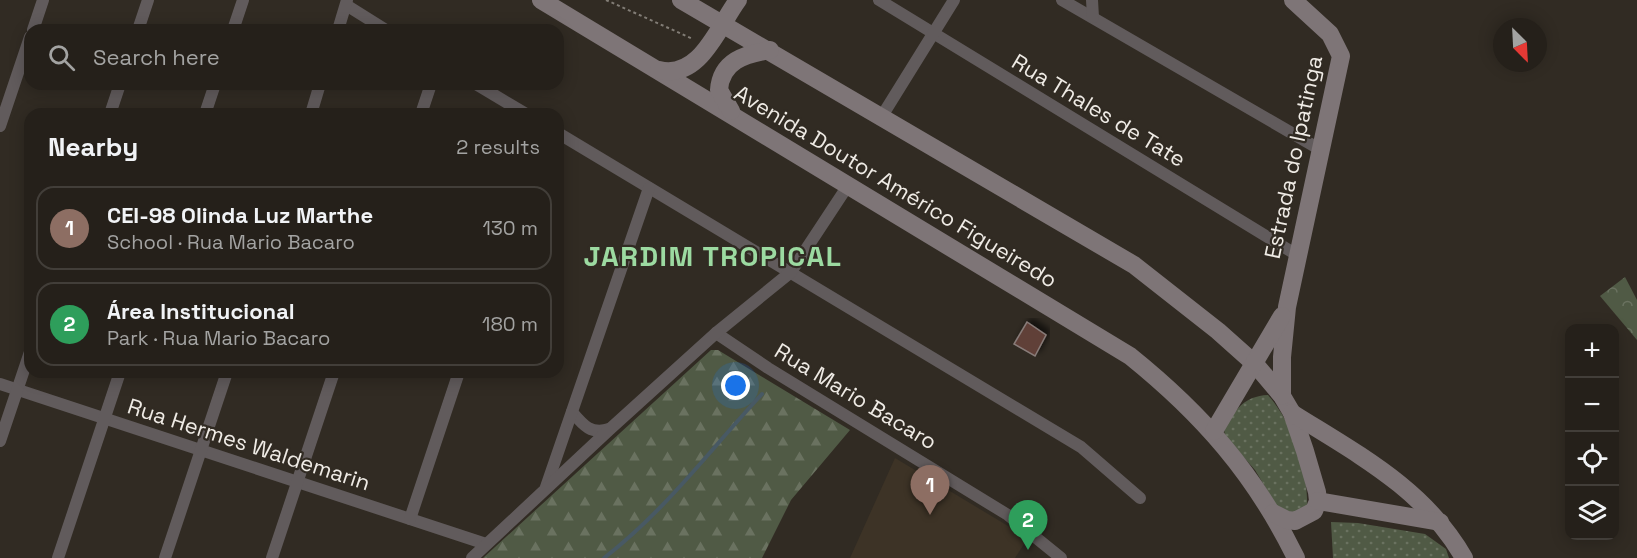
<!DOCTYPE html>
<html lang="en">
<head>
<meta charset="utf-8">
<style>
  body { margin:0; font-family:"Space Grotesk",sans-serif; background:#2d2823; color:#f1f3f6 }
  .controls { position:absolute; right:18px; bottom:18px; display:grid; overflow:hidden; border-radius:12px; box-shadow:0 3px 15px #0003 }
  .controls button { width:54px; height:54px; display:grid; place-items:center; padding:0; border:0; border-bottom:2px solid #423e39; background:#25201a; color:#f1f3f6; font:30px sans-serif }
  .compass { position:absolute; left:1493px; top:18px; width:54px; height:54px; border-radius:50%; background:#25201a; box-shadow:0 3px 15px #0003; rotate:156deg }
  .you { position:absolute; left:736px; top:386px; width:21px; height:21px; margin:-15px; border:4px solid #fff; border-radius:50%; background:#1a73e8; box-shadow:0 0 0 9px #1a73e833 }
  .badge { display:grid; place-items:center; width:39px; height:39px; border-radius:50%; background:#db2777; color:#fff; font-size:20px; font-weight:700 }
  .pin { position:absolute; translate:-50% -50px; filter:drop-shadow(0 2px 3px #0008) }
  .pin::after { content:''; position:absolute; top:32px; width:21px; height:18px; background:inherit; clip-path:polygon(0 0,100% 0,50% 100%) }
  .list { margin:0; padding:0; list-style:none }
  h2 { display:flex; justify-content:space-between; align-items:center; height:78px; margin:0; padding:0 24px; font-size:26px }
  h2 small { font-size:20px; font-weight:400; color:#a3a3a2 }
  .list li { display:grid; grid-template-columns:39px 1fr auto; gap:18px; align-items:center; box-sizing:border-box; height:84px; margin:0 12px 12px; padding:0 12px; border:2px solid #423e39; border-radius:18px }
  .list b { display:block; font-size:22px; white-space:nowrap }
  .list p { margin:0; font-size:20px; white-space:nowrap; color:#a3a3a2 }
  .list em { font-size:20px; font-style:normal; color:#a3a3a2 }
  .icon { flex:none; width:33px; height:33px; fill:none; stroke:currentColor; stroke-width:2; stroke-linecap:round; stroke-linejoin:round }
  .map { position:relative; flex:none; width:1637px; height:558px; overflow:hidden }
  .search { position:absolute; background:#25201a; box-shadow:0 3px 15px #0003; left:24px; top:24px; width:540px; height:66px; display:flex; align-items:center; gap:15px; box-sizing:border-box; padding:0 21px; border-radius:18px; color:#a3a3a2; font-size:22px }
  .panel { position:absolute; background:#25201a; box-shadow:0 3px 15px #0003; left:24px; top:108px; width:540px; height:270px; border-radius:18px }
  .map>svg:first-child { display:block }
  .built { fill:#3d3326 }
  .grass { fill:url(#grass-dots) }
  .forest { fill:url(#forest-firs) }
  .park { fill:url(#park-crowns) }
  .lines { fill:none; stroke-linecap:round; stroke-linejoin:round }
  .stream { stroke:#485964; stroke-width:4 }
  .building { fill:#603f38; stroke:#887c79; stroke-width:1.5; filter:url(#shadow) }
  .path { stroke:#827d76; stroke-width:2; stroke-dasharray:3 3; stroke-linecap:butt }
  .street { stroke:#615b5c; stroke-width:12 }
  .secondary { stroke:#7e7577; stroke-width:18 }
  .labels { text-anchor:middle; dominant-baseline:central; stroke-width:4.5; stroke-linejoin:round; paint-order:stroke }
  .street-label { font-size:22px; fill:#efebe5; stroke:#312b23 }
  .district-label { font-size:28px; font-weight:bold; letter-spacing:1.5px; fill:#9cdaa1; stroke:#312b23 }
</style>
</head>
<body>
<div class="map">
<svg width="1637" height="558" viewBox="0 0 1637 558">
  <defs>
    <pattern id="grass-dots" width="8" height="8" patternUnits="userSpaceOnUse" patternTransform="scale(1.5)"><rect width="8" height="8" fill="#505a45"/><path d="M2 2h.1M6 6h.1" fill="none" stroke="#6a7260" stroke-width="1.8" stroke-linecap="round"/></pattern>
    <pattern id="forest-firs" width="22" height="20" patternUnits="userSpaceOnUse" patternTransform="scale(1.5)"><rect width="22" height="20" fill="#505a45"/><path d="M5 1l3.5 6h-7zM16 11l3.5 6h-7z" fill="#6a7260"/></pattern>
    <pattern id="park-crowns" width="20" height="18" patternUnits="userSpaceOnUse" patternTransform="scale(1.5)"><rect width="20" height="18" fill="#505a45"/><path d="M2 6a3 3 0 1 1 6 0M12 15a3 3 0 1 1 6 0" fill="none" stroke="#6a7260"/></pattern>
    <filter id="shadow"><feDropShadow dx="4.5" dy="-4.5" stdDeviation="3" flood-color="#0009"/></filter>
  </defs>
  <rect width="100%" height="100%" fill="#312b23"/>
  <path class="built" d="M 895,458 L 1008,526 L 1026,541 L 1015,558 L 850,558 Z"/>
  <g class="grass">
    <path d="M 1268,395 C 1294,425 1309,471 1307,510 L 1291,518 L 1276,505 L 1255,470 L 1225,436 L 1224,429 C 1235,410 1244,396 1268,395 Z"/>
    <path d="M 1331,522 L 1358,523 L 1425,534 L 1446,549 L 1449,558 L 1333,558 Z"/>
  </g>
  <path class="forest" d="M 711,350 L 718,350 L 850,430 L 791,500 L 762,558 L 483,558 Z"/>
  <path class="park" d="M 1625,277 L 1637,300 L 1637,340 L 1600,296 Z"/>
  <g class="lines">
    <path class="stream" d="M 604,558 C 666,510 709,451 762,394"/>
  </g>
  <path class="building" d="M 1027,322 L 1046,335 L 1035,356 L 1014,344 Z"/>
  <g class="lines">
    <path class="path" d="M 606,0 L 693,39"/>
    <g class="street">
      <path d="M 879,0 L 1297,255"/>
      <path d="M 1062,0 L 1321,150"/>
      <path d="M 1092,0 L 1093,17"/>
      <path d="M 346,5 L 386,30"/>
      <path d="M 33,30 L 43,0"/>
      <path d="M 138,30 L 148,0"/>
      <path d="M 233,30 L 243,0"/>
      <path d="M 338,30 L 347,0"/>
      <path d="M 476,84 L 526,114"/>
      <path d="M 110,114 L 120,84"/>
      <path d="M 205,114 L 215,84"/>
      <path d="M 311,114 L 320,84"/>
      <path d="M 421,114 L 431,84"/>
      <path d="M 882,116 L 954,0"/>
      <path d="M 0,126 L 30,37"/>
      <path d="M 558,133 L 1081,447 L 1140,498"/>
      <path d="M 716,333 L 768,368 L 1008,515 L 1061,558"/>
      <path d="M 0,384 L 486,544"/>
      <path d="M 572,412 C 583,425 591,435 609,429"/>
      <path d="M 0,441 L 30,352"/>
      <path d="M 546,487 L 649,188"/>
      <path d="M 410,519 L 459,372"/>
      <path d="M 58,558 L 120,372"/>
      <path d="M 165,558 L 227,372"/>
      <path d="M 272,558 L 334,372"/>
      <path d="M 472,558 L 610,429 L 716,333 L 791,272 L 847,187"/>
    </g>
    <g class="secondary">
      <path d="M 541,0 L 1130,356 C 1202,414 1255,474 1296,558"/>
      <path d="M 681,0 L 1134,265 L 1218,331 L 1255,364 L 1282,396 L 1292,413 L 1305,451 L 1317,492 L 1318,501 L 1314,511 L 1295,521 L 1287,520 L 1273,513"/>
      <path d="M 659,70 C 700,80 718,27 738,0"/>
      <path d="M 731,111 L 719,90 C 721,61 745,54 770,50"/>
      <path d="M 1282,396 L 1282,357 L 1287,307 L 1341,56 L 1330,34 L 1293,0"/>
      <path d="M 1292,413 C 1357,454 1425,489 1464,558"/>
      <path d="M 1214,431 L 1282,316"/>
      <path d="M 1318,501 L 1440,522"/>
    </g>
  </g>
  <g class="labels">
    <g class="street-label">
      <text transform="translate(1099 110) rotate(31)">Rua Thales de Tate</text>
      <text transform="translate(1293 157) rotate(-78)">Estrada do Ipatinga</text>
      <text transform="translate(896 186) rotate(31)">Avenida Doutor Américo Figueiredo</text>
      <text transform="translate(856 396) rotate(31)">Rua Mario Bacaro</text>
      <text transform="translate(249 444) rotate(18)">Rua Hermes Waldemarin</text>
    </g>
    <g class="district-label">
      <text x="713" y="256">JARDIM TROPICAL</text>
    </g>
  </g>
</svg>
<div class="controls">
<button>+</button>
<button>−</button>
<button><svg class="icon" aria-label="locate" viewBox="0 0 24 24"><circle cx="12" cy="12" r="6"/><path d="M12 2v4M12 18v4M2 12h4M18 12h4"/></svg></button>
<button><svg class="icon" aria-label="layers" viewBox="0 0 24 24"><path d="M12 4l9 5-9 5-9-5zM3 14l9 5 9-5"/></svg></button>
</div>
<svg class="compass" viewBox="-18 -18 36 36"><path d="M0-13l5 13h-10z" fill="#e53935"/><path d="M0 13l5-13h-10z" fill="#a3a3a2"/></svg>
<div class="you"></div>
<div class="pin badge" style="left:930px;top:515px;background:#8d6e63">1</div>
<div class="pin badge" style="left:1028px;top:550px;background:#2e9e5b">2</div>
<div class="search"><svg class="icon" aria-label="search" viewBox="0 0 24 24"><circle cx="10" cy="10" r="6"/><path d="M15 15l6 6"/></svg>Search here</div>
<section class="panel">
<h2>Nearby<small>2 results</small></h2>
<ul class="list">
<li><span class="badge" style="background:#8d6e63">1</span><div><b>CEI-98 Olinda Luz Marthe</b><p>School · Rua Mario Bacaro</p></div><em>130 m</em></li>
<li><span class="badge" style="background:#2e9e5b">2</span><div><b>Área Institucional</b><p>Park · Rua Mario Bacaro</p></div><em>180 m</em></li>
</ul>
</section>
</div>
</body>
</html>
